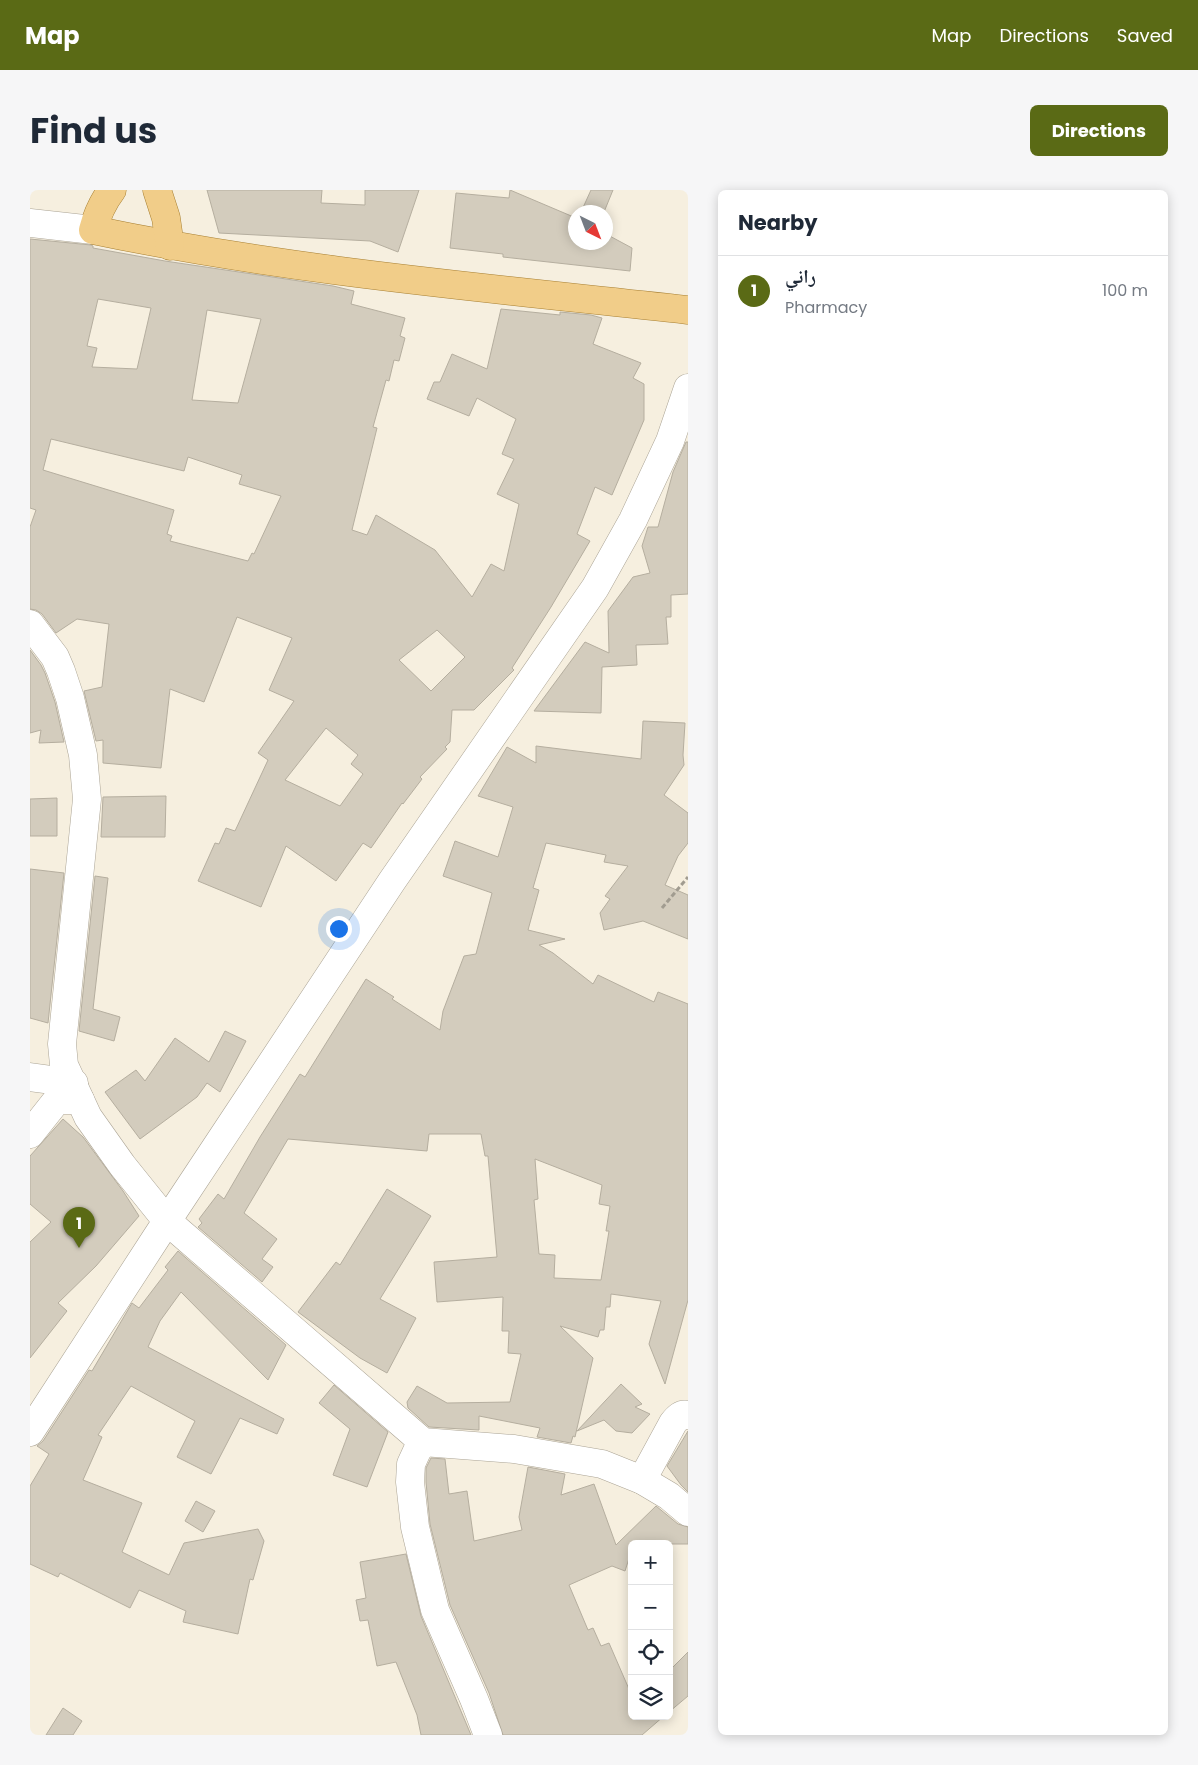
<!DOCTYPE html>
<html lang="en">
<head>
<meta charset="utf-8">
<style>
  body { margin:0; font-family:Poppins,"Noto Naskh Arabic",sans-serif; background:#f6f6f7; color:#1f2937 }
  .controls { position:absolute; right:15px; bottom:15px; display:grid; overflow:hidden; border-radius:8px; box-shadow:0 2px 12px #0003 }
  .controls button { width:45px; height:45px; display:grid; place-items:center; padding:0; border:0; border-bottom:1px solid #e0e1e3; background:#fff; color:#1f2937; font:25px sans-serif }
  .compass { position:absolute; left:538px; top:15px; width:45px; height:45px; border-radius:50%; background:#fff; box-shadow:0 2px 12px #0003; rotate:138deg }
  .you { position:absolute; left:308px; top:738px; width:18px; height:18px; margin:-12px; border:4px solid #fff; border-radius:50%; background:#1a73e8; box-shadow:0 0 0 8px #1a73e833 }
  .badge { display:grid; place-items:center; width:32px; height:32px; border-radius:50%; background:#5a6a15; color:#fff; font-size:16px; font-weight:700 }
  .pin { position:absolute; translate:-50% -41px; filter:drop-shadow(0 1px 2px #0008) }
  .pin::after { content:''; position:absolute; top:26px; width:18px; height:15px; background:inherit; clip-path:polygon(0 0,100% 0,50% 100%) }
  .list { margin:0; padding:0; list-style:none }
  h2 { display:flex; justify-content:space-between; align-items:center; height:65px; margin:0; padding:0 20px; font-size:21px }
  h2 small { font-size:16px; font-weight:400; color:#747a83 }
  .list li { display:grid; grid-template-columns:32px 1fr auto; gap:15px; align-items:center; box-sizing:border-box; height:70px; padding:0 20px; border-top:1px solid #e0e1e3 }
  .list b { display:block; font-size:19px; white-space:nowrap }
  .list p { margin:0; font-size:16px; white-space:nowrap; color:#747a83 }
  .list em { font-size:16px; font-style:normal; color:#747a83 }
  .icon { flex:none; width:28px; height:28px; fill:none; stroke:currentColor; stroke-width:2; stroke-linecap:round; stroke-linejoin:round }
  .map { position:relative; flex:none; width:658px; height:1545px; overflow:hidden; border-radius:8px }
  header { display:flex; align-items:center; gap:30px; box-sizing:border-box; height:70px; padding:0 25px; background:#5a6a15; color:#fff }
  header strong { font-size:24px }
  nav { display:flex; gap:28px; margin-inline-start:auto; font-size:18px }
  .intro { display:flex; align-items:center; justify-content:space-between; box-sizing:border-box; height:120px; padding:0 30px }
  h1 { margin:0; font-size:35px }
  .button { padding:12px 22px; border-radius:8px; background:#5a6a15; color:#fff; font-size:18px; font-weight:700 }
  main { display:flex; gap:30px; padding:0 30px }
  aside { flex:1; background:#fff; border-radius:8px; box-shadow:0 2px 12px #0003 }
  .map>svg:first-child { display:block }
  .building { fill:#d3ccbd; stroke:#b5ae9f; fill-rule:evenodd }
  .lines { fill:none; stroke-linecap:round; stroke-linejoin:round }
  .minor-casing { stroke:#aba495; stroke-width:29 }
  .major-casing { stroke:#a88034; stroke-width:29 }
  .path { stroke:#a19c90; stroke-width:3; stroke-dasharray:5 2.5; stroke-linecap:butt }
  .minor { stroke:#fff; stroke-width:28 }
  .major { stroke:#f1cd89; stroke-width:28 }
</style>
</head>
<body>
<header>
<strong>Map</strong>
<nav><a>Map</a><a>Directions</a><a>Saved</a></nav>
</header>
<div class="intro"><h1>Find us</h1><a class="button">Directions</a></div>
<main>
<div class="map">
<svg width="658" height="1545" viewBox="0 0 658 1545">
  <rect width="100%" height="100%" fill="#f6efdf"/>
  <g class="building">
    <path d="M 177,0 L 292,0 L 291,13 L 335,15 L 335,0 L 389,0 L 368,62 L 340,51 L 189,43 Z"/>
    <path d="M 480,0 L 546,28 L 546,52 L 576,52 L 576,44 L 602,58 L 600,81 L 473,67 L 473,64 L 420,58 L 426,3 L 479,8 Z"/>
    <path d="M 561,0 L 583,0 L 574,22 L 551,22 Z"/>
    <path d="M 0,49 L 61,55 L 63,56 L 63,58 L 135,71 L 303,96 L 324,101 L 321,114 L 375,128 L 370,146 L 375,148 L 369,171 L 364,170 L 359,191 L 356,190 L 343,237 L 347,238 L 322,340 L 337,345 L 346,325 L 405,360 L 442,407 L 461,374 L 474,381 L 489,314 L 467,304 L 484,269 L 472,264 L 486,229 L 447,208 L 439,226 L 397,209 L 404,192 L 410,192 L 422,164 L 457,179 L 471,119 L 530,125 L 530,122 L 561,125 L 572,128 L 563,154 L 611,173 L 603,188 L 614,194 L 614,230 L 582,305 L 565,297 L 547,344 L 560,351 L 521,417 L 482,478 L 484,480 L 444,520 L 422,520 L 420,552 L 415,557 L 417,559 L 390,587 L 392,589 L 373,614 L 372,613 L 341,658 L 333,653 L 306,691 L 256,656 L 231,717 L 168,691 L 185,653 L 189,654 L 196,638 L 205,641 L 238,570 L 228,563 L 264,511 L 239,500 L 262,448 L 207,427 L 174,512 L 140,499 L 131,578 L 73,573 L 73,550 L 66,551 L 54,501 L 72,497 L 79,434 L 47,429 L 26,443 L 12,424 L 6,420 L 0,419 L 0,337 L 6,320 L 0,318 ZM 68,109 L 121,118 L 107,179 L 62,177 L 67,158 L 57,156 ZM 177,120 L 231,129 L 208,213 L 162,210 ZM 21,249 L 154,281 L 158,267 L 212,285 L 209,294 L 251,306 L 224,364 L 222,363 L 218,371 L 140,351 L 142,346 L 137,344 L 144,320 L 13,280 ZM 407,440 L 435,467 L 401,501 L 369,470 ZM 296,538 L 328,565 L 321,574 L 333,584 L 310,616 L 255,590 Z"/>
    <path d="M 656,252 L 658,252 L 658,404 L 641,405 L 641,427 L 636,427 L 638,454 L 606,455 L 607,475 L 572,477 L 571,523 L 504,521 L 555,452 L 579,463 L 578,421 L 603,387 L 620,383 L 612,356 L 618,337 L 628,337 L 643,282 Z"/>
    <path d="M 0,460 L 11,475 L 15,483 L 25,512 L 34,552 L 9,553 L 11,540 L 0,543 Z"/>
    <path d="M 613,531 L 655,533 L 653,565 L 654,575 L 634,605 L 658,623 L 658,653 L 648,666 L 635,695 L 658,705 L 658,749 L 613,731 L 574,740 L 570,723 L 580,709 L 575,706 L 598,676 L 574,672 L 576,665 L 516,653 L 503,698 L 509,700 L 498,740 L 535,749 L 509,755 L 523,763 L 563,794 L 568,785 L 624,812 L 628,802 L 658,814 L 658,1110 L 635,1194 L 619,1154 L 631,1111 L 581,1104 L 580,1117 L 576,1117 L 574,1140 L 570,1140 L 568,1147 L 530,1136 L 563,1168 L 545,1247 L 543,1246 L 541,1253 L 507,1247 L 510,1238 L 449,1226 L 449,1240 L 399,1237 L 378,1218 L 377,1212 L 387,1196 L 417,1213 L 480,1212 L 491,1164 L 478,1163 L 479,1141 L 472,1141 L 473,1107 L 407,1112 L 404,1072 L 467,1067 L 458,966 L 455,966 L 451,944 L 399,944 L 397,961 L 258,949 L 214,1023 L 247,1049 L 232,1069 L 243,1077 L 232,1092 L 168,1037 L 172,1033 L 169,1029 L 188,1004 L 194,1009 L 230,947 L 270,884 L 275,887 L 336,789 L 364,807 L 362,809 L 410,840 L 413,821 L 434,766 L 446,764 L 462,703 L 413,686 L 425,651 L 468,667 L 483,617 L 448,606 L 477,557 L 506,573 L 506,556 L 611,569 ZM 505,969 L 572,995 L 569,1014 L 580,1016 L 576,1041 L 579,1041 L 571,1090 L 524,1088 L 525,1065 L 509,1064 L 504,1010 L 508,1009 Z"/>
    <path d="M 136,606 L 135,647 L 71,647 L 73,607 Z"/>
    <path d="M 27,608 L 27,646 L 0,646 L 0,609 Z"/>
    <path d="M 0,679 L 34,683 L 18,833 L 0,828 Z"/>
    <path d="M 65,686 L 78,688 L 63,819 L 90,827 L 84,851 L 49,841 Z"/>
    <path d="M 195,841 L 216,851 L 190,902 L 177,893 L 167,907 L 110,949 L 75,902 L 106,880 L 115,891 L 145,848 L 179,872 Z"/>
    <path d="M 33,929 L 53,947 L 93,1001 L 109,1026 L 66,1076 L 28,1113 L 37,1121 L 0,1168 L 0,1052 L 21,1032 L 0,1014 L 0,966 Z"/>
    <path d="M 357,999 L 401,1026 L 350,1109 L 386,1128 L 357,1183 L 330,1168 L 268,1122 L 306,1072 L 310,1075 Z"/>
    <path d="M 148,1061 L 256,1155 L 238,1190 L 151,1102 L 130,1131 L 118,1157 L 254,1229 L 247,1244 L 210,1228 L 181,1284 L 147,1267 L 165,1231 L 101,1196 L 68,1245 L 72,1247 L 53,1290 L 112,1313 L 92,1362 L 139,1385 L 154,1353 L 228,1339 L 234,1351 L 223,1390 L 220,1389 L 208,1444 L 153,1432 L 156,1421 L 109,1400 L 100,1418 L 30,1383 L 28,1387 L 0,1374 L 0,1296 L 19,1264 L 7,1256 L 13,1251 L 59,1180 L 62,1181 L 102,1113 L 109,1118 L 138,1080 L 135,1077 Z"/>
    <path d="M 591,1194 L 612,1214 L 605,1217 L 620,1224 L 602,1243 L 586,1241 L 574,1230 L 547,1241 Z"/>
    <path d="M 304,1195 L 358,1242 L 337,1297 L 303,1285 L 320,1239 L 289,1213 Z"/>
    <path d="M 658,1241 L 658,1302 L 651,1295 L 637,1276 Z"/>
    <path d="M 401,1268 L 415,1269 L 419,1304 L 437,1301 L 444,1351 L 492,1340 L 489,1327 L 498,1277 L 535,1284 L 531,1305 L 564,1294 L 586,1355 L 626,1316 L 648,1334 L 658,1337 L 658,1354 L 602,1354 L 602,1359 L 595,1381 L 582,1376 L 539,1395 L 558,1440 L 563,1438 L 571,1456 L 579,1453 L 602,1506 L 602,1526 L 634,1526 L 612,1545 L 473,1545 L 459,1503 L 420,1415 L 400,1334 L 396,1292 L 396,1278 Z"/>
    <path d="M 166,1311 L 185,1321 L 173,1342 L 155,1331 Z"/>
    <path d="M 376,1364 L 391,1426 L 441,1545 L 391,1545 L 387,1525 L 366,1472 L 347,1476 L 338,1430 L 330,1431 L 326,1410 L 336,1408 L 330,1372 Z"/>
    <path d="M 658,1462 L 658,1506 L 639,1522 L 639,1481 Z"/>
    <path d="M 33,1518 L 52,1531 L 43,1545 L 16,1545 Z"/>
  </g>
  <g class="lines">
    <g class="minor-casing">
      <g id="minor">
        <path d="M 0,33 L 63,40"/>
        <path d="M 0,434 L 25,467 L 31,481 L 40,508 L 53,565 L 57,609 L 32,854 L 34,875 L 58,927 L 92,975 L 137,1031 L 393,1252 L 484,1259 L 572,1274 L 612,1290 L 639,1306 L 658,1322"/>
        <path d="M 0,887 L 44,893"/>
        <path d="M 0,944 L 27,910 L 50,910"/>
        <path d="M 0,1242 L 137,1031 L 362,691 L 565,398 L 603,330 L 640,251 L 658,198"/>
        <path d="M 393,1252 L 387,1261 L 381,1274 L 380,1292 L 385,1337 L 405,1420 L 444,1509 L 458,1545"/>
        <path d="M 612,1290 L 643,1233 C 647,1228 651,1223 658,1225"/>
      </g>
    </g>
    <g class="major-casing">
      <g id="major">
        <path d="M 82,0 C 72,13 67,25 63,40 C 259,81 459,98 658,120"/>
        <path d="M 127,0 L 136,28 L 140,56"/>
      </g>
    </g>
    <path class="path" d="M 632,718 L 658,687"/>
    <use href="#minor" class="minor"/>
    <use href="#major" class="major"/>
  </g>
</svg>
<div class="controls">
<button>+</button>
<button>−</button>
<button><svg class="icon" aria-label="locate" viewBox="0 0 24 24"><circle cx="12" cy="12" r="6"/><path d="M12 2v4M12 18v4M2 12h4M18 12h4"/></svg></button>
<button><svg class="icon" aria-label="layers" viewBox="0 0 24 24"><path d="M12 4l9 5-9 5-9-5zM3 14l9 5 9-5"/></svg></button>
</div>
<svg class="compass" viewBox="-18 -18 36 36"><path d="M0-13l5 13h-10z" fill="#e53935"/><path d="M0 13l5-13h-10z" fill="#747a83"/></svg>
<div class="you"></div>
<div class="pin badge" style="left:49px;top:1058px">1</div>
</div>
<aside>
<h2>Nearby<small></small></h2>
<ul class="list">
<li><span class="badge">1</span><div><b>راني</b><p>Pharmacy</p></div><em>100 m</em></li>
</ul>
</aside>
</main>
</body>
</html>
